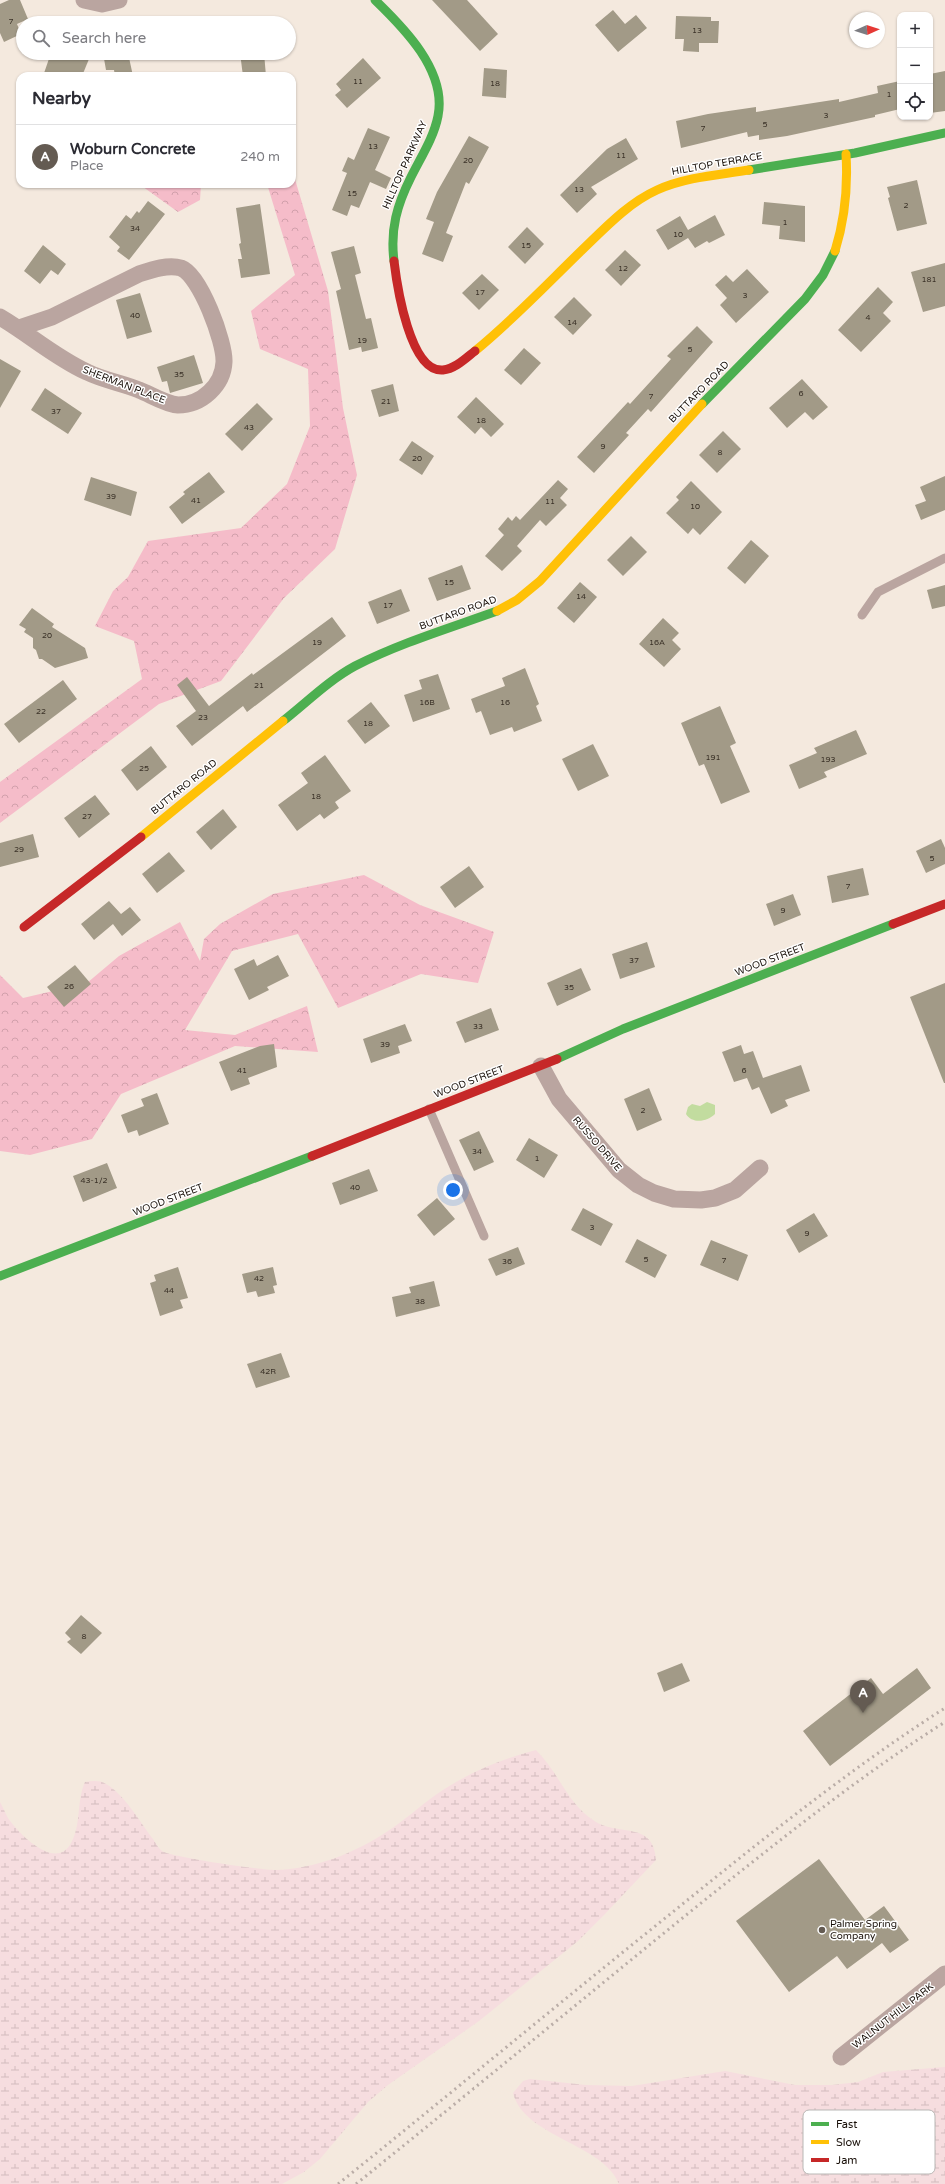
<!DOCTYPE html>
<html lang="en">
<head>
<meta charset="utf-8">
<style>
  body { margin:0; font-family:"Varela Round",sans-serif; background:#f2f2f3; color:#2b2b33 }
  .controls { position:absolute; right:12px; top:12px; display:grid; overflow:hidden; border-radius:8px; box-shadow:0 1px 3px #0004 }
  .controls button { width:36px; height:36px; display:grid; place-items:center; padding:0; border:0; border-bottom:1px solid #e1e1e2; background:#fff; color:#2b2b33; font:20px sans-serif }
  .compass { position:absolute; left:849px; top:12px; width:36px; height:36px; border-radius:50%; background:#fff; box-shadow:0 1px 3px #0004; rotate:87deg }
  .you { position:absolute; left:453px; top:1190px; width:14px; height:14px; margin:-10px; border:3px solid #fff; border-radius:50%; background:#1a73e8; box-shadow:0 0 0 6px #1a73e833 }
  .badge { display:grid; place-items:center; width:26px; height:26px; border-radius:50%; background:#645b52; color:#fff; font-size:13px; font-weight:700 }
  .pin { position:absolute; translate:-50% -33px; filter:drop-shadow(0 1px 2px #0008) }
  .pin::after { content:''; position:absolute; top:21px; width:14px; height:12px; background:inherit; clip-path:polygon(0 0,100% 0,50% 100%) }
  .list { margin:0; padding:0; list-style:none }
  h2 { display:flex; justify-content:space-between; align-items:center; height:52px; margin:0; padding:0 16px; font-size:17px }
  h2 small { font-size:13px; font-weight:400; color:#7c7c81 }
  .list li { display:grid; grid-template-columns:26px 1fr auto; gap:12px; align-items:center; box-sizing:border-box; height:64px; padding:0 16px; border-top:1px solid #e1e1e2 }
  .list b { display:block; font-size:15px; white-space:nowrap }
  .list p { margin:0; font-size:13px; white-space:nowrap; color:#7c7c81 }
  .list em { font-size:13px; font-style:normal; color:#7c7c81 }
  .icon { flex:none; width:22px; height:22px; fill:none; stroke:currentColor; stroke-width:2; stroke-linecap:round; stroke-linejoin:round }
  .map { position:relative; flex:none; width:945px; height:2184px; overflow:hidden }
  .search { position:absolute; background:#fff; box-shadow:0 1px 3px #0004; left:16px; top:16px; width:280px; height:44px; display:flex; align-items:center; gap:10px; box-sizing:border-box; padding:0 14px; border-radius:22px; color:#7c7c81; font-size:15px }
  .panel { position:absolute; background:#fff; box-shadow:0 1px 3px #0004; left:16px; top:72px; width:280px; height:116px; border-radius:12px }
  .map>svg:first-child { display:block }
  .forest { fill:url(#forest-crowns) }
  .wetland { fill:url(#wetland-marsh) }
  .water { fill:#c2dc9f }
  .building { fill:#a29a87 }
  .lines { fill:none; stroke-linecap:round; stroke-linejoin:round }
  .lane { stroke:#baa5a0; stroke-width:9 }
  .street { stroke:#baa5a0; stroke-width:17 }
  .fast { stroke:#4caf50; stroke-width:9 }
  .slow { stroke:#ffc107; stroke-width:9 }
  .jam { stroke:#c62828; stroke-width:9 }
  .rail { stroke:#baada7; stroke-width:3; stroke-dasharray:2 4; stroke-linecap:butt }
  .poi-dot { fill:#645b52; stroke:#fff; stroke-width:1.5 }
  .labels { text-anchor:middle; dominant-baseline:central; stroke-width:3; stroke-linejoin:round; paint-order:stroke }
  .number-label { font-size:8px; fill:#3a3127 }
  .street-label { font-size:10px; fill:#170e07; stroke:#fff }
  .poi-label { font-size:10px; fill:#170e07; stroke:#fff; text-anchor:start }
  .key { fill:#fff; stroke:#b9b7b5; stroke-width:1 }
  .key-label { font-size:11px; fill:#170e07 }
</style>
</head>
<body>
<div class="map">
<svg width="945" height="2184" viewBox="0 0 945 2184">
  <defs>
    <pattern id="forest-crowns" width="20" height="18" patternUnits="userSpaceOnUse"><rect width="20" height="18" fill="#f5bcc9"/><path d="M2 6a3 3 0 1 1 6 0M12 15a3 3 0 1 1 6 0" fill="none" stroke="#d1a0ab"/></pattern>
    <pattern id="wetland-marsh" width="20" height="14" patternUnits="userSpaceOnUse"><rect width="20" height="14" fill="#f6dddf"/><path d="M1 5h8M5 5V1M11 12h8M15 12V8" fill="none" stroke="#d2bcbe"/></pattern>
  </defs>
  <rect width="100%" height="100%" fill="#f4e9de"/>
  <g class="forest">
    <path d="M 292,169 L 328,291 L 343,408 L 357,475 L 335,549 L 284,598 L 221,681 L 159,704 L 0,823 L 0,782 L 142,679 L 134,641 L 95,626 L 113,591 L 128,577 L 148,541 L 241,528 L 287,484 L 310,426 L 308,369 L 260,349 L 251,311 L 295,275 L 267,184 L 292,184 Z"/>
    <path d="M 139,184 L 201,184 L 200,200 L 178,212 Z"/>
    <path d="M 364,875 L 420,905 L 494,932 L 478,983 L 421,974 L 338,1008 L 298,934 L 232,951 L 185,1030 L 235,1035 L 307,1006 L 318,1052 L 235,1046 L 121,1094 L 92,1139 L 30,1155 L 0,1151 L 0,975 L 23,998 L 87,983 L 119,956 L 180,922 L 200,961 L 204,939 L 220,924 L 273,894 Z"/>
  </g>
  <g class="wetland">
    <path d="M 536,1750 C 560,1774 567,1804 596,1822 C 619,1836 654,1821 656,1860 L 604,1915 L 578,1941 L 479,2021 L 388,2085 L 368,2102 L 320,2159 L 304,2172 L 282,2184 L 0,2184 L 0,1802 C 3,1807 5,1813 8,1818 C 18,1833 54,1870 70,1845 C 82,1826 76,1801 85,1782 C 92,1781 100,1780 106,1784 C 124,1794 140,1822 153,1839 C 155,1842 158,1848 162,1851 C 170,1857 261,1870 275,1870 C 315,1869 355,1853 388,1831 C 405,1820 420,1806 437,1794 C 466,1774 501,1759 536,1750 Z"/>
    <path d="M 945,2067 L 945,2184 L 619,2184 C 604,2144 524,2137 513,2093 L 523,2081 L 530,2079 L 586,2085 L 632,2086 L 725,2071 L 795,2085 L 832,2085 L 858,2082 L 883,2072 Z"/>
  </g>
  <path class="water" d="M 707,1102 L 715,1105 L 715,1114 C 707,1122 692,1124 686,1114 L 688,1107 L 692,1104 L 700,1106 Z"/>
  <g class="building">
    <path d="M 9,0 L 20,0 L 28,19 L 17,24 L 21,34 L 4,42 L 0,33 L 0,4 Z"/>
    <path d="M 432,0 L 467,0 L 498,34 L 480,51 Z"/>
    <path d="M 613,10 L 625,24 L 636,15 L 647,28 L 618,52 L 595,25 Z"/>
    <path d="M 676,16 L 711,17 L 711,21 L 719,21 L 718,43 L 699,43 L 699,52 L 683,51 L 684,39 L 675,39 Z"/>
    <path d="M 51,53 L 73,53 L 89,59 L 82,76 L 43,76 Z"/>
    <path d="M 103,53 L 128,53 L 133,76 L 115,76 L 114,70 L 106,70 Z"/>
    <path d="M 240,53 L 264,53 L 266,76 L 243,76 Z"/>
    <path d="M 363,58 L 381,78 L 347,108 L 335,95 L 341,90 L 336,84 Z"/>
    <path d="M 484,68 L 507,70 L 506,98 L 482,96 Z"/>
    <path d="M 945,71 L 945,111 L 930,113 L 930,74 Z"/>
    <path d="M 900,81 L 900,109 L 875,115 L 875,117 L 787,136 L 759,140 L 759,135 L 748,137 L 747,132 L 681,148 L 676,121 L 708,114 L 756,107 L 756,112 L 839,99 L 839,102 L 878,93 L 877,86 Z"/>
    <path d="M 368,128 L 390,137 L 375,170 L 391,178 L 386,189 L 370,182 L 359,208 L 351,205 L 347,216 L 332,210 L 347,173 L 342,171 L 348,157 L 354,160 Z"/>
    <path d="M 469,136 L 489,147 L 469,184 L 466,182 L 446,233 L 453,236 L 443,262 L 422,254 L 434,222 L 426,219 L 437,192 Z"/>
    <path d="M 626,138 L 638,159 L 591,187 L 597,194 L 577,213 L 560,195 L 607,149 Z"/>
    <path d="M 917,180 L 927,224 L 897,231 L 888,198 L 890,197 L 887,187 Z"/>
    <path d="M 148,201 L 165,214 L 129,260 L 117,251 L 120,247 L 109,237 L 126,215 L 131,219 L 137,211 L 139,213 Z"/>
    <path d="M 764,202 L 805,206 L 805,242 L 779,239 L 780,226 L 762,224 Z"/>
    <path d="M 260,204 L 270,274 L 241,278 L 238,259 L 242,259 L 239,244 L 241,243 L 236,208 Z"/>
    <path d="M 715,215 L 725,235 L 709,243 L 707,241 L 695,248 L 688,238 L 668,250 L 656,230 L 680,216 L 688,230 Z"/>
    <path d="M 527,227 L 544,244 L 525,264 L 508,247 Z"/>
    <path d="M 43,245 L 66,264 L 58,275 L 51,270 L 40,284 L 24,271 Z"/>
    <path d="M 354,246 L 361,273 L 355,275 L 366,319 L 371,318 L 378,348 L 362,352 L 361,347 L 349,350 L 336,291 L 341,289 L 331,252 Z"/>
    <path d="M 625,250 L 641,265 L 621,286 L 605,270 Z"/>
    <path d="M 945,263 L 945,306 L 923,312 L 911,272 Z"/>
    <path d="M 747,269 L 769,292 L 736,323 L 720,305 L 727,298 L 715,285 L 726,275 L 733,282 Z"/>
    <path d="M 482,274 L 499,290 L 479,310 L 462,293 Z"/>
    <path d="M 878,287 L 893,302 L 883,313 L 891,321 L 861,352 L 838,330 Z"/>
    <path d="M 140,293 L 152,332 L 127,339 L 116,300 Z"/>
    <path d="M 574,297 L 592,315 L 573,335 L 554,317 Z"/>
    <path d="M 697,326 L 713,342 L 651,412 L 648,409 L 626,433 L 629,435 L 594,473 L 577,457 L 628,402 L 630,404 L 671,359 L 667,356 Z"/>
    <path d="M 524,348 L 541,363 L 521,385 L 504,370 Z"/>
    <path d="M 194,355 L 203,383 L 170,393 L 167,381 L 162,382 L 157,367 Z"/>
    <path d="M 0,359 L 21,371 L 0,408 Z"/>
    <path d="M 802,379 L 828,407 L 813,420 L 805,412 L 787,428 L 769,408 Z"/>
    <path d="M 393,384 L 399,411 L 379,417 L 371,390 Z"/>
    <path d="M 45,388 L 82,413 L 68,434 L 31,410 Z"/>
    <path d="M 476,397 L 504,424 L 491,437 L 481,427 L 475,434 L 457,417 Z"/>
    <path d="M 257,403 L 273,419 L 242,451 L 225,434 Z"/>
    <path d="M 723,431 L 741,449 L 717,473 L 699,455 Z"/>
    <path d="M 412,441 L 434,456 L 422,475 L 399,460 Z"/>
    <path d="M 209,472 L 225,492 L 182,524 L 169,507 L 185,494 L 183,492 Z"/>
    <path d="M 945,476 L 945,510 L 921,520 L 915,505 L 926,501 L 920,487 Z"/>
    <path d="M 91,477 L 137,492 L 131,516 L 84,500 Z"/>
    <path d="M 558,480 L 568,489 L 560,498 L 567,505 L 546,526 L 540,520 L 517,546 L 522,551 L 502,571 L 485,556 L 504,535 L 498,529 L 508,517 L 512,521 L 516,516 L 520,520 Z"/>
    <path d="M 691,481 L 722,512 L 700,535 L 693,528 L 688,534 L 666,513 L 679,500 L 676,497 Z"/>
    <path d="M 631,536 L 647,552 L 623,576 L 607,560 Z"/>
    <path d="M 751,540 L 769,556 L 745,584 L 727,568 Z"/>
    <path d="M 462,565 L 471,589 L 437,601 L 428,578 Z"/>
    <path d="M 580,582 L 597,597 L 574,623 L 557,608 Z"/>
    <path d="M 945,585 L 945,606 L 932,609 L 927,590 Z"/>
    <path d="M 401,589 L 410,611 L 377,624 L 368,602 Z"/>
    <path d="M 32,608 L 54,624 L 52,627 L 85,648 L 88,658 L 55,668 L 42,659 L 39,659 L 36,650 L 33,648 L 33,638 L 24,632 L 26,629 L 19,625 Z"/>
    <path d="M 332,617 L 346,636 L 247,712 L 243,706 L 192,746 L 176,726 L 196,711 L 177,685 L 187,677 L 209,706 L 252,673 L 253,675 Z"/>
    <path d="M 663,618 L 679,633 L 672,640 L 681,649 L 664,667 L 639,644 Z"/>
    <path d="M 525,668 L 539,704 L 536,706 L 542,721 L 514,732 L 512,727 L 490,735 L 481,711 L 476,713 L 471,699 L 505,686 L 502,678 Z"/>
    <path d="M 438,674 L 450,709 L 413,722 L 404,695 L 422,689 L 419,680 Z"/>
    <path d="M 63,680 L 77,699 L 19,743 L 4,724 Z"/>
    <path d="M 371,702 L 390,726 L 365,744 L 347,721 Z"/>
    <path d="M 720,706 L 736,743 L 730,746 L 750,792 L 721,804 L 704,764 L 699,766 L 681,723 Z"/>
    <path d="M 856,730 L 867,754 L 824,772 L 827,777 L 799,789 L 789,765 L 817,753 L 814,748 Z"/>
    <path d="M 593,744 L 609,776 L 578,791 L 562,759 Z"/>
    <path d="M 151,746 L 167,767 L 137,791 L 121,770 Z"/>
    <path d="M 325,755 L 351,791 L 335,802 L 339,808 L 324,819 L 320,814 L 297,831 L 278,805 L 308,783 L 301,773 Z"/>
    <path d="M 95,795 L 110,814 L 79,838 L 64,818 Z"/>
    <path d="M 223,809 L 237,827 L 211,850 L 196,832 Z"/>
    <path d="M 33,834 L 39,857 L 0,867 L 0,843 Z"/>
    <path d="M 941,839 L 945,848 L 945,864 L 926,873 L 916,851 Z"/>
    <path d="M 169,852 L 185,871 L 157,893 L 142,874 Z"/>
    <path d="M 469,866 L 484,887 L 455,908 L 440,887 Z"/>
    <path d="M 863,868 L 869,895 L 832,903 L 827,876 Z"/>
    <path d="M 793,894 L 801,915 L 774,926 L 766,904 Z"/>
    <path d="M 109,901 L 121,914 L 130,907 L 141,920 L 122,936 L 113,924 L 94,940 L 81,924 Z"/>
    <path d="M 647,942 L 655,967 L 620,979 L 612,954 Z"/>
    <path d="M 278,955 L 289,976 L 267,987 L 269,990 L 249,1000 L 234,969 L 254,959 L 257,966 Z"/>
    <path d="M 75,965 L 91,984 L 64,1007 L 47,987 Z"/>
    <path d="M 581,968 L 591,990 L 557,1006 L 547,983 Z"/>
    <path d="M 945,983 L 945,1083 L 944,1083 L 910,997 Z"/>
    <path d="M 491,1008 L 499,1030 L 465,1043 L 456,1022 Z"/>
    <path d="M 405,1024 L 412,1041 L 398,1046 L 400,1053 L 371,1063 L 363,1039 Z"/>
    <path d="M 274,1044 L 277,1067 L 248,1078 L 250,1084 L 231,1091 L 219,1062 L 260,1046 Z"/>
    <path d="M 741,1045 L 744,1054 L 753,1051 L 763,1078 L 801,1065 L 810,1091 L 785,1100 L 788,1106 L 771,1114 L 759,1087 L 752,1090 L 747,1078 L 734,1082 L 722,1052 Z"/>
    <path d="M 649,1088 L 662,1120 L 637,1131 L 624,1099 Z"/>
    <path d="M 157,1093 L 169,1124 L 139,1136 L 137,1130 L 128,1133 L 121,1115 L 144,1106 L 141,1099 Z"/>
    <path d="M 479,1131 L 494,1162 L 474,1171 L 459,1140 Z"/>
    <path d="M 529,1138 L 558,1155 L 544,1178 L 516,1160 Z"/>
    <path d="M 107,1163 L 117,1188 L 83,1202 L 73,1176 Z"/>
    <path d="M 369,1169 L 378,1191 L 340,1205 L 332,1183 Z"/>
    <path d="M 437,1198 L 455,1219 L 434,1236 L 417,1215 Z"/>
    <path d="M 583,1208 L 613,1224 L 601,1246 L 571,1230 Z"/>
    <path d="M 814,1213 L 828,1236 L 799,1253 L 786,1230 Z"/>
    <path d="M 637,1239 L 667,1255 L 655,1278 L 625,1262 Z"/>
    <path d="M 711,1240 L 748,1255 L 738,1281 L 700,1265 Z"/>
    <path d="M 518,1247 L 525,1264 L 496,1276 L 488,1259 Z"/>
    <path d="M 178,1267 L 188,1298 L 180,1300 L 183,1308 L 160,1316 L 150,1283 L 156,1281 L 154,1275 Z"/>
    <path d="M 273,1267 L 277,1285 L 273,1286 L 275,1293 L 258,1297 L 256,1291 L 247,1293 L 242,1274 Z"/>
    <path d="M 434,1281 L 440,1306 L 396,1317 L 392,1297 L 411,1293 L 409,1287 Z"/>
    <path d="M 281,1353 L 290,1377 L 256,1388 L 247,1364 Z"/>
    <path d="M 81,1615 L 102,1633 L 81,1654 L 67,1642 L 71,1639 L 65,1633 Z"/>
    <path d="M 682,1663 L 690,1681 L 664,1692 L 657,1673 Z"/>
    <path d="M 917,1668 L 931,1688 L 830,1766 L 803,1731 L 871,1678 L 883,1694 Z"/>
    <path d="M 819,1859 L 865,1920 L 884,1906 L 909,1940 L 890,1953 L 882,1943 L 847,1969 L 837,1956 L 789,1992 L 736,1921 Z"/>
  </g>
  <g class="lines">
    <g class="lane">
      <path d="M 862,615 L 878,592 L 945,558"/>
      <path d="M 429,1109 L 484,1236"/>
    </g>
    <g class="street">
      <path d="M 84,0 L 102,4 L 119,0"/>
      <path d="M 0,317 C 29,334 56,358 87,372 C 103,380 122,383 139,390 C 150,394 165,404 178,405 C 202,405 223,385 224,362 C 225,342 200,275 181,268 C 168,264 151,270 139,274 L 52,317 L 19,328"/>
      <path d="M 541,1066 L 559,1099 L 619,1170 L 638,1185 L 654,1193 L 674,1199 L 701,1200 L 715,1198 L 735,1190 L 760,1168"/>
      <path d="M 841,2057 L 945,1974"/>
    </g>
    <g class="fast">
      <path d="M 375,0 C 404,28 447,71 438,116 C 434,137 421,157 411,177 C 397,205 390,229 394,261"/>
      <path d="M 749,170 L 855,153 L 945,133"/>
      <path d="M 702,404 L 805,299 L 823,275 L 835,251"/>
      <path d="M 283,721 C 306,703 329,680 355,666 C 400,643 450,628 497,611"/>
      <path d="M 557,1059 L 623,1029 L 893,924"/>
      <path d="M 0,1276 L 312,1156"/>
    </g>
    <g class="slow">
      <path d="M 835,251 C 845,219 848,187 846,154"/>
      <path d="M 475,351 C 513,320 546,285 581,251 C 604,229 628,203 657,190 C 686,177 718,175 749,170"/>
      <path d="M 497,611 L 517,600 L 540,581 L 702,404"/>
      <path d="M 141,837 L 283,721"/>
    </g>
    <g class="jam">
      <path d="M 394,261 C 397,286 410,373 443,370 C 455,369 466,358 475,351"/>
      <path d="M 893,924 L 945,904"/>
      <path d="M 24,927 L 141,837"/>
      <path d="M 312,1156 L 557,1059"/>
    </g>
    <g class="rail">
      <path d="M 338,2184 C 449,2095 558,2004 669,1915 C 758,1843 848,1770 945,1708"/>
      <path d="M 356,2184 C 464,2097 572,2008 680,1920 C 766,1851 852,1781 945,1722"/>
    </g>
  </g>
  <circle class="poi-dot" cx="822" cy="1930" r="4"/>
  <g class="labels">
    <g class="number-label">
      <text x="11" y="21">7</text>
      <text x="697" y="30">13</text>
      <text x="358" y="81">11</text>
      <text x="495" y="83">18</text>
      <text x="889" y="94">1</text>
      <text x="826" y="115">3</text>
      <text x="765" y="124">5</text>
      <text x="703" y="128">7</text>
      <text x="373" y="146">13</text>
      <text x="621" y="155">11</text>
      <text x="468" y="160">20</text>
      <text x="579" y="189">13</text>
      <text x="352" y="193">15</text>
      <text x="906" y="205">2</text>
      <text x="785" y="222">1</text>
      <text x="135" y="228">34</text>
      <text x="678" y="234">10</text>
      <text x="526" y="245">15</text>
      <text x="623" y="268">12</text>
      <text x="929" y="279">181</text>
      <text x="480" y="292">17</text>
      <text x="745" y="295">3</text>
      <text x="135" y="315">40</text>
      <text x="868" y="317">4</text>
      <text x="572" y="322">14</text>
      <text x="362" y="340">19</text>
      <text x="690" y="349">5</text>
      <text x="179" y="374">35</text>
      <text x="801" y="393">6</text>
      <text x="651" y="396">7</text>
      <text x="386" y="401">21</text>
      <text x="56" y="411">37</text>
      <text x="481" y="420">18</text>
      <text x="249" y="427">43</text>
      <text x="603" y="446">9</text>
      <text x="720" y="452">8</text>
      <text x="417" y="458">20</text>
      <text x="111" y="496">39</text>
      <text x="196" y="500">41</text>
      <text x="550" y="501">11</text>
      <text x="695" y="506">10</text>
      <text x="449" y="582">15</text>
      <text x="581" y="596">14</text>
      <text x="388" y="605">17</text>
      <text x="47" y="635">20</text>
      <text x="317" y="642">19</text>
      <text x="657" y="642">16A</text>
      <text x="259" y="685">21</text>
      <text x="427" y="702">16B</text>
      <text x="505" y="702">16</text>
      <text x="41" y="711">22</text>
      <text x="203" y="717">23</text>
      <text x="368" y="723">18</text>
      <text x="713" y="757">191</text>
      <text x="828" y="759">193</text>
      <text x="144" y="768">25</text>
      <text x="316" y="796">18</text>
      <text x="87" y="816">27</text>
      <text x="19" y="849">29</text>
      <text x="932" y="858">5</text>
      <text x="848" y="886">7</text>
      <text x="783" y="910">9</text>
      <text x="634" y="960">37</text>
      <text x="69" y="986">26</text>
      <text x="569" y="987">35</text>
      <text x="478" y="1026">33</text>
      <text x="385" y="1044">39</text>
      <text x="242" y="1070">41</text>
      <text x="744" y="1070">6</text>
      <text x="643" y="1110">2</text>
      <text x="477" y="1151">34</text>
      <text x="537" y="1158">1</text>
      <text x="94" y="1180">43-1/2</text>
      <text x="355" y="1187">40</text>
      <text x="592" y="1227">3</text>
      <text x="807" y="1233">9</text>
      <text x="646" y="1259">5</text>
      <text x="724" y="1260">7</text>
      <text x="507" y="1261">36</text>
      <text x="259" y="1278">42</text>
      <text x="169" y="1290">44</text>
      <text x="420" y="1301">38</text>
      <text x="268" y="1371">42R</text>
      <text x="84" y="1636">8</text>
    </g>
    <g class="street-label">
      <text transform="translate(717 164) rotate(-10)">HILLTOP TERRACE</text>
      <text transform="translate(405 165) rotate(-66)">HILLTOP PARKWAY</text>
      <text transform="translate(124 385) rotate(21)">SHERMAN PLACE</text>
      <text transform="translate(699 392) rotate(-46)">BUTTARO ROAD</text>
      <text transform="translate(458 613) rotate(-20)">BUTTARO ROAD</text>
      <text transform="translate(184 787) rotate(-39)">BUTTARO ROAD</text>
      <text transform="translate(770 960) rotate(-21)">WOOD STREET</text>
      <text transform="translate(469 1082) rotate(-21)">WOOD STREET</text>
      <text transform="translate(597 1144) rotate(49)">RUSSO DRIVE</text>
      <text transform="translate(168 1200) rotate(-21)">WOOD STREET</text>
      <text transform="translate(893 2016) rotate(-38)">WALNUT HILL PARK</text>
    </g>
    <g class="poi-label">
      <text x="830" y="1924">Palmer Spring<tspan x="830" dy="12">Company</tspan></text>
    </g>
  </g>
  <rect x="803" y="2110" width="132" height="64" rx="6" class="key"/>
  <rect x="811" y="2122" width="18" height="4" fill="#4caf50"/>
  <rect x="811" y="2140" width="18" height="4" fill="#ffc107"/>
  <rect x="811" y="2158" width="18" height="4" fill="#c62828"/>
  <g class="key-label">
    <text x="836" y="2128">Fast</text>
    <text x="836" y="2146">Slow</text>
    <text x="836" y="2164">Jam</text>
  </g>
</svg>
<div class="controls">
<button>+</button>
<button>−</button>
<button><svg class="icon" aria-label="locate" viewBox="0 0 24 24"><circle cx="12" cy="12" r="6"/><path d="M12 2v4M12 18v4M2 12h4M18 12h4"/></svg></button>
</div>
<svg class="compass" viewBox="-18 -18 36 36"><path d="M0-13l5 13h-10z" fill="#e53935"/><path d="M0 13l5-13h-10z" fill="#7c7c81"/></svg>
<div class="you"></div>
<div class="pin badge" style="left:863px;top:1713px">A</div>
<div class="search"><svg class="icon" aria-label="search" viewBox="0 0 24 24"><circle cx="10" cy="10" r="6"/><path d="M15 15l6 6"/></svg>Search here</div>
<section class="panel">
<h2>Nearby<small></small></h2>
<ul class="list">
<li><span class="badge">A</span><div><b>Woburn Concrete</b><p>Place</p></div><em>240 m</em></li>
</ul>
</section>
</div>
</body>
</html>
